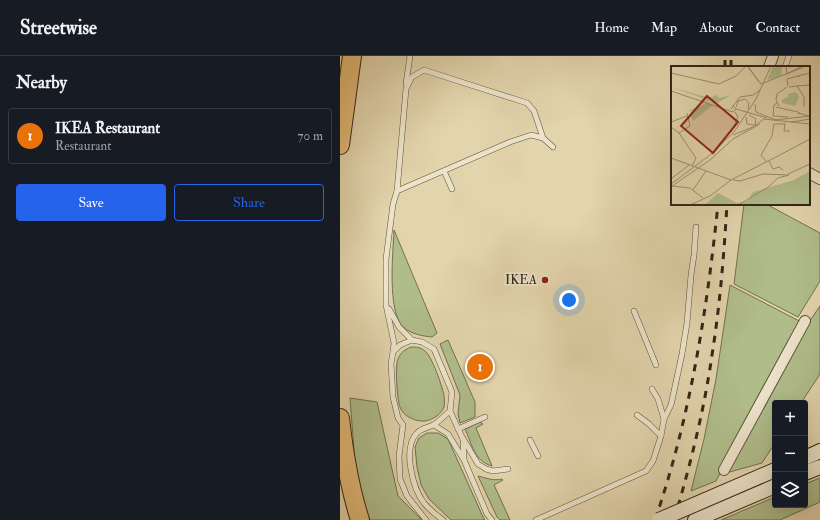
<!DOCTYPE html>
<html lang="en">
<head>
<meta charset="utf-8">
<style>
  body { margin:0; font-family:"IM FELL Double Pica",serif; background:#242831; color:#f1f3f6 }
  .controls { position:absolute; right:12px; bottom:12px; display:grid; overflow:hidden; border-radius:4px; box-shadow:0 4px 16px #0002 }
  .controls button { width:36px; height:36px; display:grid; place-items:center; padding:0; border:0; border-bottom:1px solid #363941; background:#171b24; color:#f1f3f6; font:20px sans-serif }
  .you { position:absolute; left:229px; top:244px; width:14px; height:14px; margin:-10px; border:3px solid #fff; border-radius:50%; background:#1a73e8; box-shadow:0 0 0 6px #1a73e833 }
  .badge { display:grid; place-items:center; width:26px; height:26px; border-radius:50%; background:#2563eb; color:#fff; font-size:13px; font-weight:700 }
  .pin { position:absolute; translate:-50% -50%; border:2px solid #fff; box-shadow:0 1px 4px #0006 }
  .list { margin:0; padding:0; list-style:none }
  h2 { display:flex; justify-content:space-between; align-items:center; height:52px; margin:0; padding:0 16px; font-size:17px }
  h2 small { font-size:13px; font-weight:400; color:#9ea1a6 }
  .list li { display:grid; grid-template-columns:26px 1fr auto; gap:12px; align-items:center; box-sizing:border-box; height:56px; margin:0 8px 8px; padding:0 8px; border:1px solid #363941; border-radius:4px }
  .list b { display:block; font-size:15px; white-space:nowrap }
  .list p { margin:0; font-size:13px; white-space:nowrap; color:#9ea1a6 }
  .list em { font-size:13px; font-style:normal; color:#9ea1a6 }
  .actions { display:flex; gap:8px; padding:12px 16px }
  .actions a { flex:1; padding:9px 0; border:1px solid #2563eb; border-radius:4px; text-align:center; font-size:14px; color:#2563eb }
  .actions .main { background:#2563eb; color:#fff }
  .icon { flex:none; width:22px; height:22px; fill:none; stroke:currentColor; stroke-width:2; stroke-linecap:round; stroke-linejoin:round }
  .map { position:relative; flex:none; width:480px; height:464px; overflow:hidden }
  header { display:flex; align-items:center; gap:24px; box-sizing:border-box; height:56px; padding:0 20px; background:#171b24; border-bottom:1px solid #363941 }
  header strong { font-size:19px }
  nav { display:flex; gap:22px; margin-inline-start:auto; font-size:14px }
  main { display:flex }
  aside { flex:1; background:#171b24 }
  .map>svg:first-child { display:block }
  .green { fill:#b0bd8b; stroke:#707152 }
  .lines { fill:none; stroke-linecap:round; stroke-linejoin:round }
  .lane-casing { stroke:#5d513d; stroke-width:6 }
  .street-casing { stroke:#5d513d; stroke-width:12 }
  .secondary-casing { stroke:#312518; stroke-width:16 }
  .highway-casing { stroke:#312518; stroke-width:20 }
  .lane { stroke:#ece3c9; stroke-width:5 }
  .street { stroke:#ece3c9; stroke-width:10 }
  .secondary { stroke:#ece3c9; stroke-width:14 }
  .highway { stroke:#e1ba76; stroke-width:18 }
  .rail { stroke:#312518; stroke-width:3; stroke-dasharray:7 7; stroke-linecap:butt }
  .secondary-bridge-casing { stroke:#312518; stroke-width:16; stroke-linecap:butt }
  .secondary-bridge { stroke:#ece3c9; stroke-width:14 }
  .poi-dot { fill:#8f2418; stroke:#ece3c9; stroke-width:1.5 }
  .labels { text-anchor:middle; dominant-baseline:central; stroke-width:3; stroke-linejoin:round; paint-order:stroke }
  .poi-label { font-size:13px; fill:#312518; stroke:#ece3c9; text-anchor:end }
  .inset-road { fill:none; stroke:#9b8e71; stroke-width:1 }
  .view { fill:#8f2418; fill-opacity:0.15; stroke:#8f2418; stroke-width:2 }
  .inset-edge { fill:none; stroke:#312518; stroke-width:2 }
</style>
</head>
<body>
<header>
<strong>Streetwise</strong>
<nav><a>Home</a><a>Map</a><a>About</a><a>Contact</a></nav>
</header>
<main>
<aside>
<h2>Nearby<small></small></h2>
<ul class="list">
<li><span class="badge" style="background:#e8710a">1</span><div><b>IKEA Restaurant</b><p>Restaurant</p></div><em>70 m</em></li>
</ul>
<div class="actions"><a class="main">Save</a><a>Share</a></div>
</aside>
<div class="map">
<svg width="480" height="464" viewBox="0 0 480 464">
  <rect width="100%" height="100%" fill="#e2d4ac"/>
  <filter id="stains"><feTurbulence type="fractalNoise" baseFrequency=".005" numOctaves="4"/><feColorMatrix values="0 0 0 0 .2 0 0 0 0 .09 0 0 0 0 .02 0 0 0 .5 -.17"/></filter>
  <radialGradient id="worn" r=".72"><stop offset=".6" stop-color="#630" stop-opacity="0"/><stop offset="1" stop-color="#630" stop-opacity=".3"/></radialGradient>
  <g class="green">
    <path d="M 404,148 L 426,148 L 480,177 L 480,225 L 458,261 L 394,228 Z"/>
    <path d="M 54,174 L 97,277 L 92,281 C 82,280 71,278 63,271 C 47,255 53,197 54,174 Z"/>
    <path d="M 390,229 L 467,269 L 480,250 L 480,318 L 461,347 L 435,347 L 435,387 L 422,407 L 379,419 L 376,425 L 351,435 L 364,383 L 376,323 Z"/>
    <path d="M 108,284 L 135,346 L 135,361 L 120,367 L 118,358 L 120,339 L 100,288 Z"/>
    <path d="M 71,291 C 76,291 81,291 85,295 C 92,300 102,330 104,339 C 104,342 105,348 104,351 C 101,359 92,364 85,365 C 75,366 63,360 60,351 C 57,344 55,309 58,303 C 61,296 64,294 71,291 Z"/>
    <path d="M 10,342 L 37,346 L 58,440 L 82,464 L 30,464 L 17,434 Z"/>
    <path d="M 140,366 L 143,368 L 136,372 L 152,410 C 134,405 132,388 125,373 Z"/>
    <path d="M 87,377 L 98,377 L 108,383 L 143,461 L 145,464 L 111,464 L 89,443 L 81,429 L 77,411 L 75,391 L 79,382 Z"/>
    <path d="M 138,420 C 146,422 153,425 162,423 L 163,424 L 154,429 L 170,464 L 160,464 L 157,461 Z"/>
    <path d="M 480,422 L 480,446 L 440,464 L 381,464 L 435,441 L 435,449 L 465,449 L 465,428 Z"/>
  </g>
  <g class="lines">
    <g class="lane-casing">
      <g id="lane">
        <path d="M 445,11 L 449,0"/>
        <path d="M 66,28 L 70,0"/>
        <path d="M 104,115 L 112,133"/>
        <path d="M 57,135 L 66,33 L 72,21 L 84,14 L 187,47 L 194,55 L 203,82"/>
        <path d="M 49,253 L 59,271 L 72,284"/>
        <path d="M 294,255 L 316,309"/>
        <path d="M 53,296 L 54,287 L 46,249 L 46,203 L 53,148 L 57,135 L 170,86 L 191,79 L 203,82 L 213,91"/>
        <path d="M 110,355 L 122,381 L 138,408 L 146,413 L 153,415 L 168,413"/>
        <path d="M 297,359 L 309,368 L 321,380"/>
        <path d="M 324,363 L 331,349 L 342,298 L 347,267 L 351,219 L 354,199 L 356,171"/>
        <path d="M 94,369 L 108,378 L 124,404 L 147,458 L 152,464"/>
        <path d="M 118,373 L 145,361"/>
        <path d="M 123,383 L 124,403"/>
        <path d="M 190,384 L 198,400"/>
        <path d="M 86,464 L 67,440 L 60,423 L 59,400 L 63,369 L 58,362 L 53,341 L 51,308 L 53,296 L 60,289 L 72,284 L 82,286 L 94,293 L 112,336 L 110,355 C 105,359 99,366 93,369 C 87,372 82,372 77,377 C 62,392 73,433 84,447 C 89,453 96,459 103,464"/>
        <path d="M 196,464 L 306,415 L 313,405 L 321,380 L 324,363 L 318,343 L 312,333"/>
      </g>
    </g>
    <g class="street-casing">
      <g id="street">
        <path d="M 429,11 L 433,0"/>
        <path d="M 469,117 L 480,123"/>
        <path d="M 384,414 L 465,265"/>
      </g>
    </g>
    <g class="secondary-casing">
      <g id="secondary">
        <path d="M 465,402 L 480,395"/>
        <path d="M 465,417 L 480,411"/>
        <path d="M 355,464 L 435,430"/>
      </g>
    </g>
    <g class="highway-casing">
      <g id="highway">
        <path d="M 0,89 L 12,0"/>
        <path d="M 0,362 C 4,398 9,430 20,464"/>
      </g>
    </g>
    <use href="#lane" class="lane"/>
    <use href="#street" class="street"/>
    <use href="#secondary" class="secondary"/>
    <use href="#highway" class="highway"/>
    <g class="rail">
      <path d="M 385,11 L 385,0"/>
      <path d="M 391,11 L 391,0"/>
      <path d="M 315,464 C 350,362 367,255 378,148"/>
      <path d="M 334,464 C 350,410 364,355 372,299 C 380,249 384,198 387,148"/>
    </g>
    <g class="secondary-bridge-casing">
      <path id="secondary-bridge" d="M 319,464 L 435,414"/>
    </g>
    <use href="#secondary-bridge" class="secondary-bridge"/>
  </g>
  <circle class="poi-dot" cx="205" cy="224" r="4"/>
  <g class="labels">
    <g class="poi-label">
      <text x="197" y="224">IKEA</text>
    </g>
  </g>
  <g transform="translate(331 10)">
    <rect width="139" height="139" fill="#e2d4ac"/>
    <path d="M 102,0 L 111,0 L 110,10 L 96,14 ZM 0,21 L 38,32 L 46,29 L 48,32 L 60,29 L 46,37 ZM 125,26 L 128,31 L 124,40 L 111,37 L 111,34 L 118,30 L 116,28 ZM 36,37 L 42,39 L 22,55 L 19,47 L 26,44 L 17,45 ZM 139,105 L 139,139 L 34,139 L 47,127 L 66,137 L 76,135 L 82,126 L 123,114 Z" fill="#b0bd8b"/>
    <path class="inset-road" d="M 76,0 L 90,18 L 135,0M 77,0 L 88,16M 115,0 L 116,8 L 131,0M 0,7 L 48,18 L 65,10 L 75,0M 129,10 L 127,10 L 139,7M 117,20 L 116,13 L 127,10M 126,20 L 139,19M 118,21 L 126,20 L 133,31 L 133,41M 0,25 L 62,46 L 65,43 L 62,40 L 60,43M 106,37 L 103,39 L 102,50 L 117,51M 84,38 L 85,46 L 105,54M 62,40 L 69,31 L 82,29 L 89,24M 108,40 L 105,34 L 106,28 L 116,21M 65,41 L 67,35 L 74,33 L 78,37 L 77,43M 105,41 L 127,46M 65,43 L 96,52M 129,47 L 127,47 L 138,50M 75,51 L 76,58 L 84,59 L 85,53 L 78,49M 93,53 L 139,58M 103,54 L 139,50M 0,56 L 16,50M 120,56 L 139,53M 114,57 L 113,65 L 119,65M 0,61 L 8,67 L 25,92 L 21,100M 60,66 L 67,51 L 64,46M 8,67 L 19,60 L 16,47M 62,69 L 82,61 L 93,53M 105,91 L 139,73M 0,92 L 60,114 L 105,91M 95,95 L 90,89 L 101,70 L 103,58 L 114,58M 98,95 L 102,103 L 108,101 L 112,104M 117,108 L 139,98M 0,113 L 18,99M 62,114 L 69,115 L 92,108 L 118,109 L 107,112 L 96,122 L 67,139M 0,118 L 39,89 L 63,66 L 85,33 L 100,0M 1,120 L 39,94 L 62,73 L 89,58M 1,120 L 19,122 L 32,132M 22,124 L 35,105M 19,139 L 39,130 L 60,114"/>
    <path class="view" d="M 36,30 L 67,56 L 42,87 L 10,60 Z"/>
    <rect width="139" height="139" class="inset-edge"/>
  </g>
  <rect width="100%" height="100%" filter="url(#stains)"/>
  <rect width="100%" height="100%" fill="url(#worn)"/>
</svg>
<div class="controls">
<button>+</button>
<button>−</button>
<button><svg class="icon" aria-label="layers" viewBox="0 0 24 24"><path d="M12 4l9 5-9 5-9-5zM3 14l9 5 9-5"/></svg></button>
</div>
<div class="you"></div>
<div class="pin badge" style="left:140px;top:311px;background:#e8710a">1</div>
</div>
</main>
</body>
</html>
